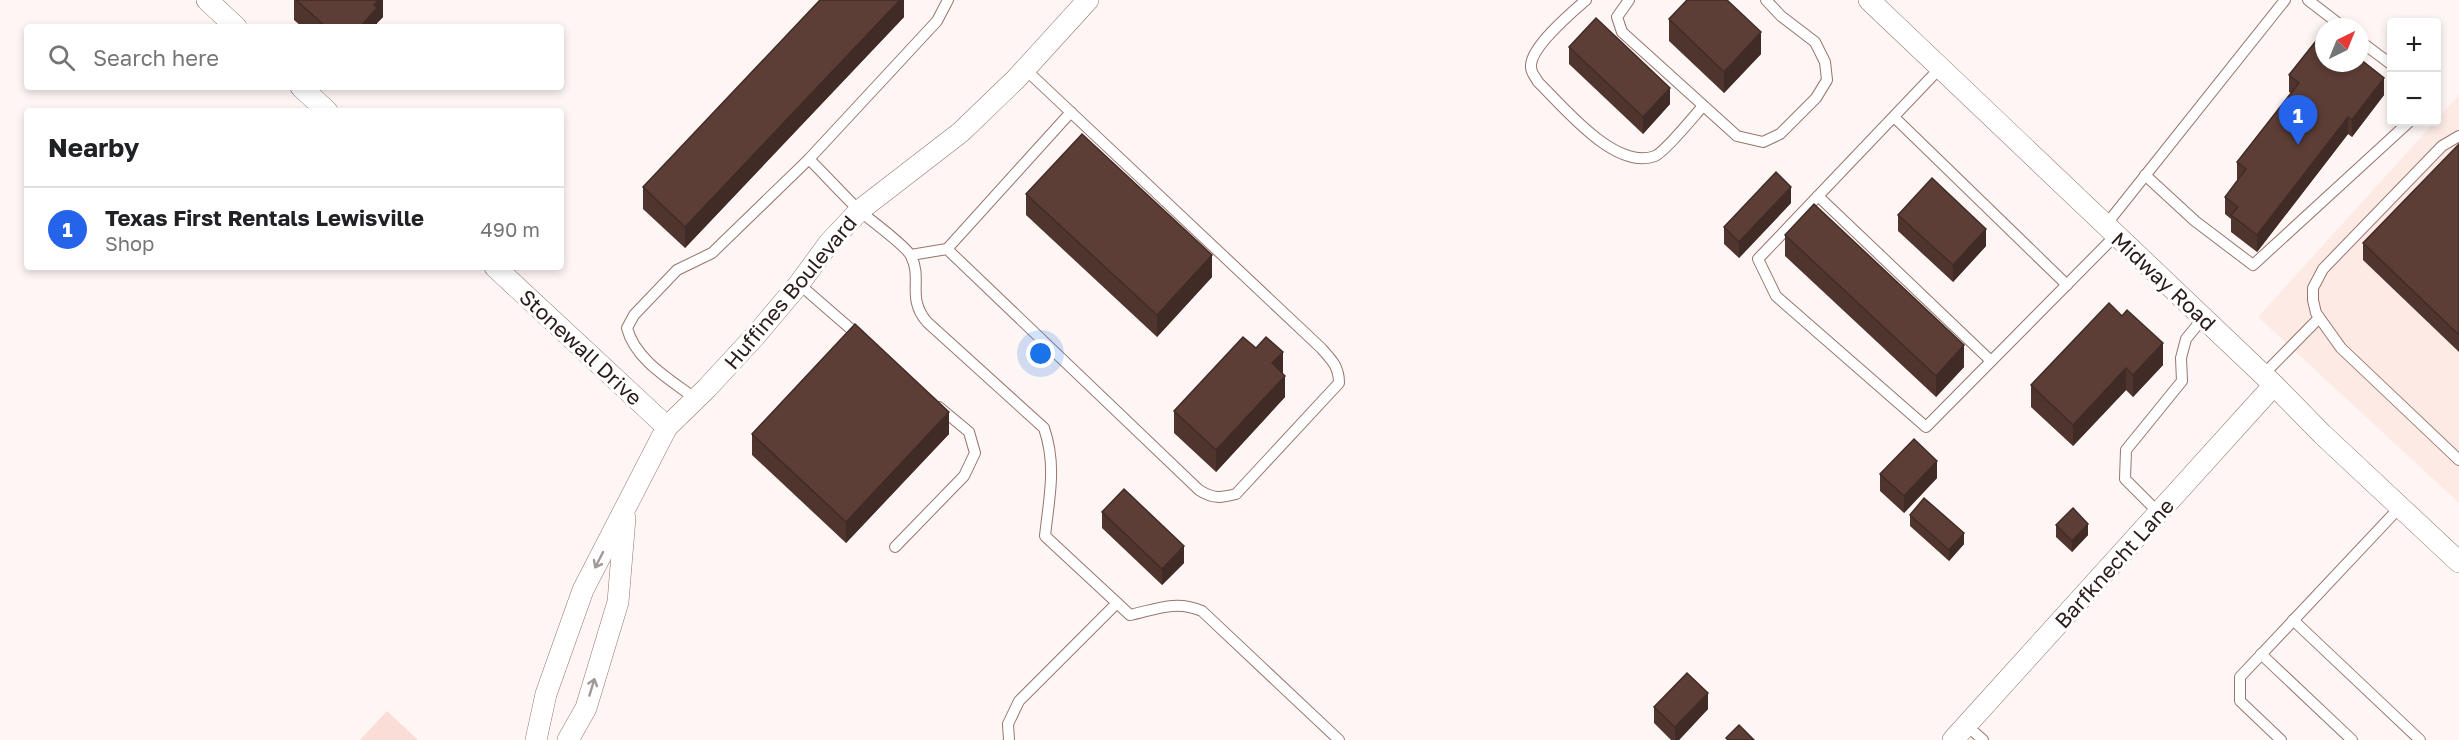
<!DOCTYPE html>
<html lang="en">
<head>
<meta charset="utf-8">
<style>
  body { margin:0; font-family:"Golos Text",sans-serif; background:#f6f6f6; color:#202124 }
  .controls { position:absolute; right:18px; top:18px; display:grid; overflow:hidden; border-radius:6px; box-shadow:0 3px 9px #0003 }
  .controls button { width:54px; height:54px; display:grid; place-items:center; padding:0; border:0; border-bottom:2px solid #e0e0e0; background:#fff; color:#202124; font:30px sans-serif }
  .compass { position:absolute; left:2315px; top:18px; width:54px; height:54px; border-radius:50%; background:#fff; box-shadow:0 3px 9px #0003; rotate:43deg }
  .you { position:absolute; left:1041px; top:354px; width:21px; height:21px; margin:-15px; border:4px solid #fff; border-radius:50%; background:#1a73e8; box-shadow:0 0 0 9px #1a73e833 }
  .badge { display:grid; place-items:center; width:39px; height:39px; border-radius:50%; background:#2563eb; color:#fff; font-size:20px; font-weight:700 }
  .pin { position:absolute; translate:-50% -50px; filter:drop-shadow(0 2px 3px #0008) }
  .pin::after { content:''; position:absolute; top:32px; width:21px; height:18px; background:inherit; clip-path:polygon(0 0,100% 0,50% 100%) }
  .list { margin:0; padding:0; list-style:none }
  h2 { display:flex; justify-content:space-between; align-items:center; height:78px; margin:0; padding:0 24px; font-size:26px }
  h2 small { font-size:20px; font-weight:400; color:#757577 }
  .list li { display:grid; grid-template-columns:39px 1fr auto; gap:18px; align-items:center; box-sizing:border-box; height:84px; padding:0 24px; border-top:2px solid #e0e0e0 }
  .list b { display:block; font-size:22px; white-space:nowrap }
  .list p { margin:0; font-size:20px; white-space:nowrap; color:#757577 }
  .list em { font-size:20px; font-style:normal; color:#757577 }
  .icon { flex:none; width:33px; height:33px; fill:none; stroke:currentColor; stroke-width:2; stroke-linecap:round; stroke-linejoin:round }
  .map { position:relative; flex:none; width:2459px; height:740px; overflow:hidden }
  .search { position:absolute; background:#fff; box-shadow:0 3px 9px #0003; left:24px; top:24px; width:540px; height:66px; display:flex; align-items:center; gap:15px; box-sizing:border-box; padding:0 21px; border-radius:6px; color:#757577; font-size:22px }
  .panel { position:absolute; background:#fff; box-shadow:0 3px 9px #0003; left:24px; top:108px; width:540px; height:162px; border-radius:6px }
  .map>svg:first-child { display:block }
  .built { fill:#fdeae5 }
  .green { fill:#faddd6 }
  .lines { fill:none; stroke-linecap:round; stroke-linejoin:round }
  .lane-casing { stroke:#98766d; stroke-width:12 }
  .street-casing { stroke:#98766d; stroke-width:22 }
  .lane { stroke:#fff; stroke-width:10 }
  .street { stroke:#fff; stroke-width:21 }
  .wall { fill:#50352e }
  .shaded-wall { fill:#412b26 }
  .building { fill:#5d3e36; stroke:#412b26; stroke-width:1.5 }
  .oneway { stroke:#9f9998 }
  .labels { text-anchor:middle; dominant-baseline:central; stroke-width:6; stroke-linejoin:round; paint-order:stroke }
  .street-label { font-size:21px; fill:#2a1c19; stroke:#fff }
</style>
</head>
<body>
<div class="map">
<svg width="2459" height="740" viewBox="0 0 2459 740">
  <rect width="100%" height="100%" fill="#fef6f4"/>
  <path class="built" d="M 2459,95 L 2459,503 L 2258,317 Z"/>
  <path class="green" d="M 387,711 L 418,740 L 360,740 Z"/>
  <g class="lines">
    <g class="lane-casing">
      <g id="lane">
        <path d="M 1586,0 C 1571,13 1532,46 1531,65 C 1530,72 1535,76 1538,82 C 1564,107 1615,171 1655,156 C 1665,152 1694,116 1703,106"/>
        <path d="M 1629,0 L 1617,17 L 1622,32 L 1737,136 L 1763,142 L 1780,134 L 1816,98 L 1827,80 L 1825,62 L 1815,42 L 1781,16 L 1766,0"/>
        <path d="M 2308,0 L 2343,27"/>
        <path d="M 2360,41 L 2392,65"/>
        <path d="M 1940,68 L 1758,259 L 1776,296 L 1926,427 L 2116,235"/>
        <path d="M 1894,117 L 2067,285"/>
        <path d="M 2459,136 L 2442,146 L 2323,269 L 2313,288 L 2313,300 L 2316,313 L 2341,348 L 2459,460"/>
        <path d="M 809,159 C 827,177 844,196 862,213 C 872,221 907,247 911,256 C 923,280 906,297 927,322 L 1044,428 C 1057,466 1049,498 1045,536 L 1130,615 C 1157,609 1176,600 1202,611 L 1339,740"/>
        <path d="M 2145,175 L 2195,221 L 2253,265 L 2409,122"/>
        <path d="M 1818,196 L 1991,361"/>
        <path d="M 2105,226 L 2285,0"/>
        <path d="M 947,249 L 1071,112"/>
        <path d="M 911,255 L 947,249 L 1199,490 C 1213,499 1221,498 1236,494 L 1339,383 C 1339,367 1332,360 1321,348 L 1025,69"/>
        <path d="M 799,284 L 860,337"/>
        <path d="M 2263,375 L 2319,318"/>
        <path d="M 696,399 C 671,380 635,360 627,328 L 634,315 L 677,270 L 712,253 L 809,159 L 937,21 L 948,0"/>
        <path d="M 2159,513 L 2125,479 L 2126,450 L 2182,381 L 2181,358 L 2186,339 L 2203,318"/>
        <path d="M 895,547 L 964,476 L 975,453 L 969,432 L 939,407"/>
        <path d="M 2293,620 L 2420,740"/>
        <path d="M 2261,654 L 2352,740"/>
        <path d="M 1966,725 L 1983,740"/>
        <path d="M 1009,740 L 1008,724 L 1019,701 L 1117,603"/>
        <path d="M 2281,740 L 2240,701 L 2240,677 L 2400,507"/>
      </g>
    </g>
    <g class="street-casing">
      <g id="street">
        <path d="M 207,0 L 236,27"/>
        <path d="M 1869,0 L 2274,385 L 2322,434 L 2459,562"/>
        <path d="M 301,87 L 327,111"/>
        <path d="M 495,267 L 667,427"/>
        <path d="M 536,740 L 546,694 L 583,590 L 667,427 L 707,388 L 756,335 L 799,284 L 829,243 L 860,210 L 961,132 L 1016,79 L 1088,0"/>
        <path d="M 568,740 L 586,708 L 618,602 L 625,518"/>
        <path d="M 1953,740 L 2274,385"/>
      </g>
    </g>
    <use href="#lane" class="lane"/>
    <use href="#street" class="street"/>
  </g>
  <g class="wall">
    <path d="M 294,0 L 383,0 L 383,17 L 377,23 L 377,27 L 302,27 L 294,20 Z"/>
    <path d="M 904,0 L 904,17 L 685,248 L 643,209 L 643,187 Z"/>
    <path d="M 1669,19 L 1761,54 L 1724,93 L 1669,41 Z"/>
    <path d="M 1569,47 L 1670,104 L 1643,134 L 1569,64 Z"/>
    <path d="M 2289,75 L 2384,95 L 2352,137 L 2348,134 L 2257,252 L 2231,232 L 2231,219 L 2225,214 L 2225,197 L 2238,180 L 2237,179 L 2237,162 L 2291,93 L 2289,92 Z"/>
    <path d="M 2459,144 L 2459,352 L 2363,260 L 2363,243 Z"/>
    <path d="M 1026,194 L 1212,277 L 1157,337 L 1026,215 Z"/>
    <path d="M 1791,203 L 1739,258 L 1724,244 L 1724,227 Z"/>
    <path d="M 1898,215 L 1986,246 L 1953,282 L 1898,231 Z"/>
    <path d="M 1785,235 L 1964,367 L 1936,397 L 1785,256 Z"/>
    <path d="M 2109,303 L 2163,365 L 2133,397 L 2126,390 L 2073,446 L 2031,407 L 2031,385 Z"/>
    <path d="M 1283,373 L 1285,397 L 1216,472 L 1174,433 L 1174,411 Z"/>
    <path d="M 752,434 L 949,434 L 846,543 L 752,455 Z"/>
    <path d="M 1880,474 L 1937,478 L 1904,513 L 1880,491 Z"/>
    <path d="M 1102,512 L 1184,563 L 1162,585 L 1102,528 Z"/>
    <path d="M 1910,515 L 1964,544 L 1949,561 L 1910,526 Z"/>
    <path d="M 2056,525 L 2088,535 L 2072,552 L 2056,537 Z"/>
    <path d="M 1654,707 L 1708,709 L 1679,740 L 1671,740 L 1654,723 Z"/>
  </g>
  <g class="shaded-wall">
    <path d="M 379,0 L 383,0 L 383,17 L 377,23 L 377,27 L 360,27 L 374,5 Z"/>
    <path d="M 900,0 L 904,0 L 904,17 L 685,248 L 685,227 Z"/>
    <path d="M 1761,32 L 1761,54 L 1724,93 L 1724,72 Z"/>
    <path d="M 2384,78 L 2384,95 L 2352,137 L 2352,120 Z"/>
    <path d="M 1670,88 L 1670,104 L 1643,134 L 1643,117 Z"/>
    <path d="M 2348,117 L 2348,134 L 2257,252 L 2257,235 Z"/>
    <path d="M 1791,187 L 1791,203 L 1739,258 L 1739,242 Z"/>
    <path d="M 1986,229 L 1986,246 L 1953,282 L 1953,265 Z"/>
    <path d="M 1212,255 L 1212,277 L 1157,337 L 1157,315 Z"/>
    <path d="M 2163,343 L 2163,365 L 2133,397 L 2133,375 Z"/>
    <path d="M 1964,345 L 1964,367 L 1936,397 L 1936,376 Z"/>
    <path d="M 1283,352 L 1283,374 L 1272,363 Z"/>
    <path d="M 2126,368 L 2126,390 L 2073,446 L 2073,425 Z"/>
    <path d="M 1285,376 L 1285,397 L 1216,472 L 1216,450 Z"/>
    <path d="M 949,412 L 949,434 L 846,543 L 846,522 Z"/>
    <path d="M 1937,461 L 1937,478 L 1904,513 L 1904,496 Z"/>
    <path d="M 2088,524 L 2088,535 L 2072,552 L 2072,541 Z"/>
    <path d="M 1964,533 L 1964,544 L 1949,561 L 1949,550 Z"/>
    <path d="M 1184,546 L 1184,563 L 1162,585 L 1162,569 Z"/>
    <path d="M 1708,693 L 1708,709 L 1679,740 L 1675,740 L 1675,727 Z"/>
  </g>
  <g class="building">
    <path d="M 296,0 L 379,0 L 374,5 L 377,8 L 360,27 L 326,27 Z"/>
    <path d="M 820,0 L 900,0 L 685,227 L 643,187 Z"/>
    <path d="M 1687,0 L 1727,0 L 1761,32 L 1724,72 L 1669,19 Z"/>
    <path d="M 1596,18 L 1670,88 L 1643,117 L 1569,47 Z"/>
    <path d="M 2324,31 L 2324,63 L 2360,63 L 2360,59 L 2384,78 L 2352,120 L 2348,117 L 2257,235 L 2231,215 L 2238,207 L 2225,197 L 2246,169 L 2237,162 L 2299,83 L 2289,75 Z"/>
    <path d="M 1082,134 L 1212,255 L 1157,315 L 1026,194 Z"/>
    <path d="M 2459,144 L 2459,335 L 2363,243 Z"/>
    <path d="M 1776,172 L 1791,187 L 1739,242 L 1724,227 Z"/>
    <path d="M 1932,178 L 1986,229 L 1953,265 L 1898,215 Z"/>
    <path d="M 1814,204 L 1964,345 L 1936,376 L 1785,235 Z"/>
    <path d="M 2109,303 L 2122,316 L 2127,310 L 2163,343 L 2133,375 L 2126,368 L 2073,425 L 2031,385 Z"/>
    <path d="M 855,324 L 949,412 L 846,522 L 752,434 Z"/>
    <path d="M 1243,337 L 1256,348 L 1266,337 L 1283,352 L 1272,363 L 1285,376 L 1216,450 L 1174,411 Z"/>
    <path d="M 1914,439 L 1937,461 L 1904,496 L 1880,474 Z"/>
    <path d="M 1124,489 L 1184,546 L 1162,569 L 1102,512 Z"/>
    <path d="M 1924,498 L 1964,533 L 1949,550 L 1910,515 Z"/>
    <path d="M 2073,508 L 2088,524 L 2072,541 L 2056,525 Z"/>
    <path d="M 1687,673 L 1708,693 L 1675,727 L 1654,707 Z"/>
    <path d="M 1739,725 L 1754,740 L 1728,740 L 1726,738 Z"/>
  </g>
  <defs><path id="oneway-shaft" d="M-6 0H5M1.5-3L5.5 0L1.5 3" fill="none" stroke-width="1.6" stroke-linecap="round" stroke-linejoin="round" transform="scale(1.5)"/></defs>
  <g class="oneway">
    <use href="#oneway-shaft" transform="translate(599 560) rotate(117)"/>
    <use href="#oneway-shaft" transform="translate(592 687) rotate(-73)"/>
  </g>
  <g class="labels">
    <g class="street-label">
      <text transform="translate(2164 281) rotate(43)">Midway Road</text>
      <text transform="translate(790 292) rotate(-50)">Huffines Boulevard</text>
      <text transform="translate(581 347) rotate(43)">Stonewall Drive</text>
      <text transform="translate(2114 563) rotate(-48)">Barfknecht Lane</text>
    </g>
  </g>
</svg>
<div class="controls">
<button>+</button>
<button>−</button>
</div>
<svg class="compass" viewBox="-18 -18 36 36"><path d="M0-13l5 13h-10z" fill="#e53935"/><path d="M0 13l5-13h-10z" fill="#757577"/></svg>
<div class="you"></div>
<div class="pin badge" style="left:2298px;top:145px">1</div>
<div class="search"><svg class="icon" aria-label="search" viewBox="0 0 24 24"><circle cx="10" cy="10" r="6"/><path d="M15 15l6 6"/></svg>Search here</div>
<section class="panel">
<h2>Nearby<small></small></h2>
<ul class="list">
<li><span class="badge">1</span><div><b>Texas First Rentals Lewisville</b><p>Shop</p></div><em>490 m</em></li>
</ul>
</section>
</div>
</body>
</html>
